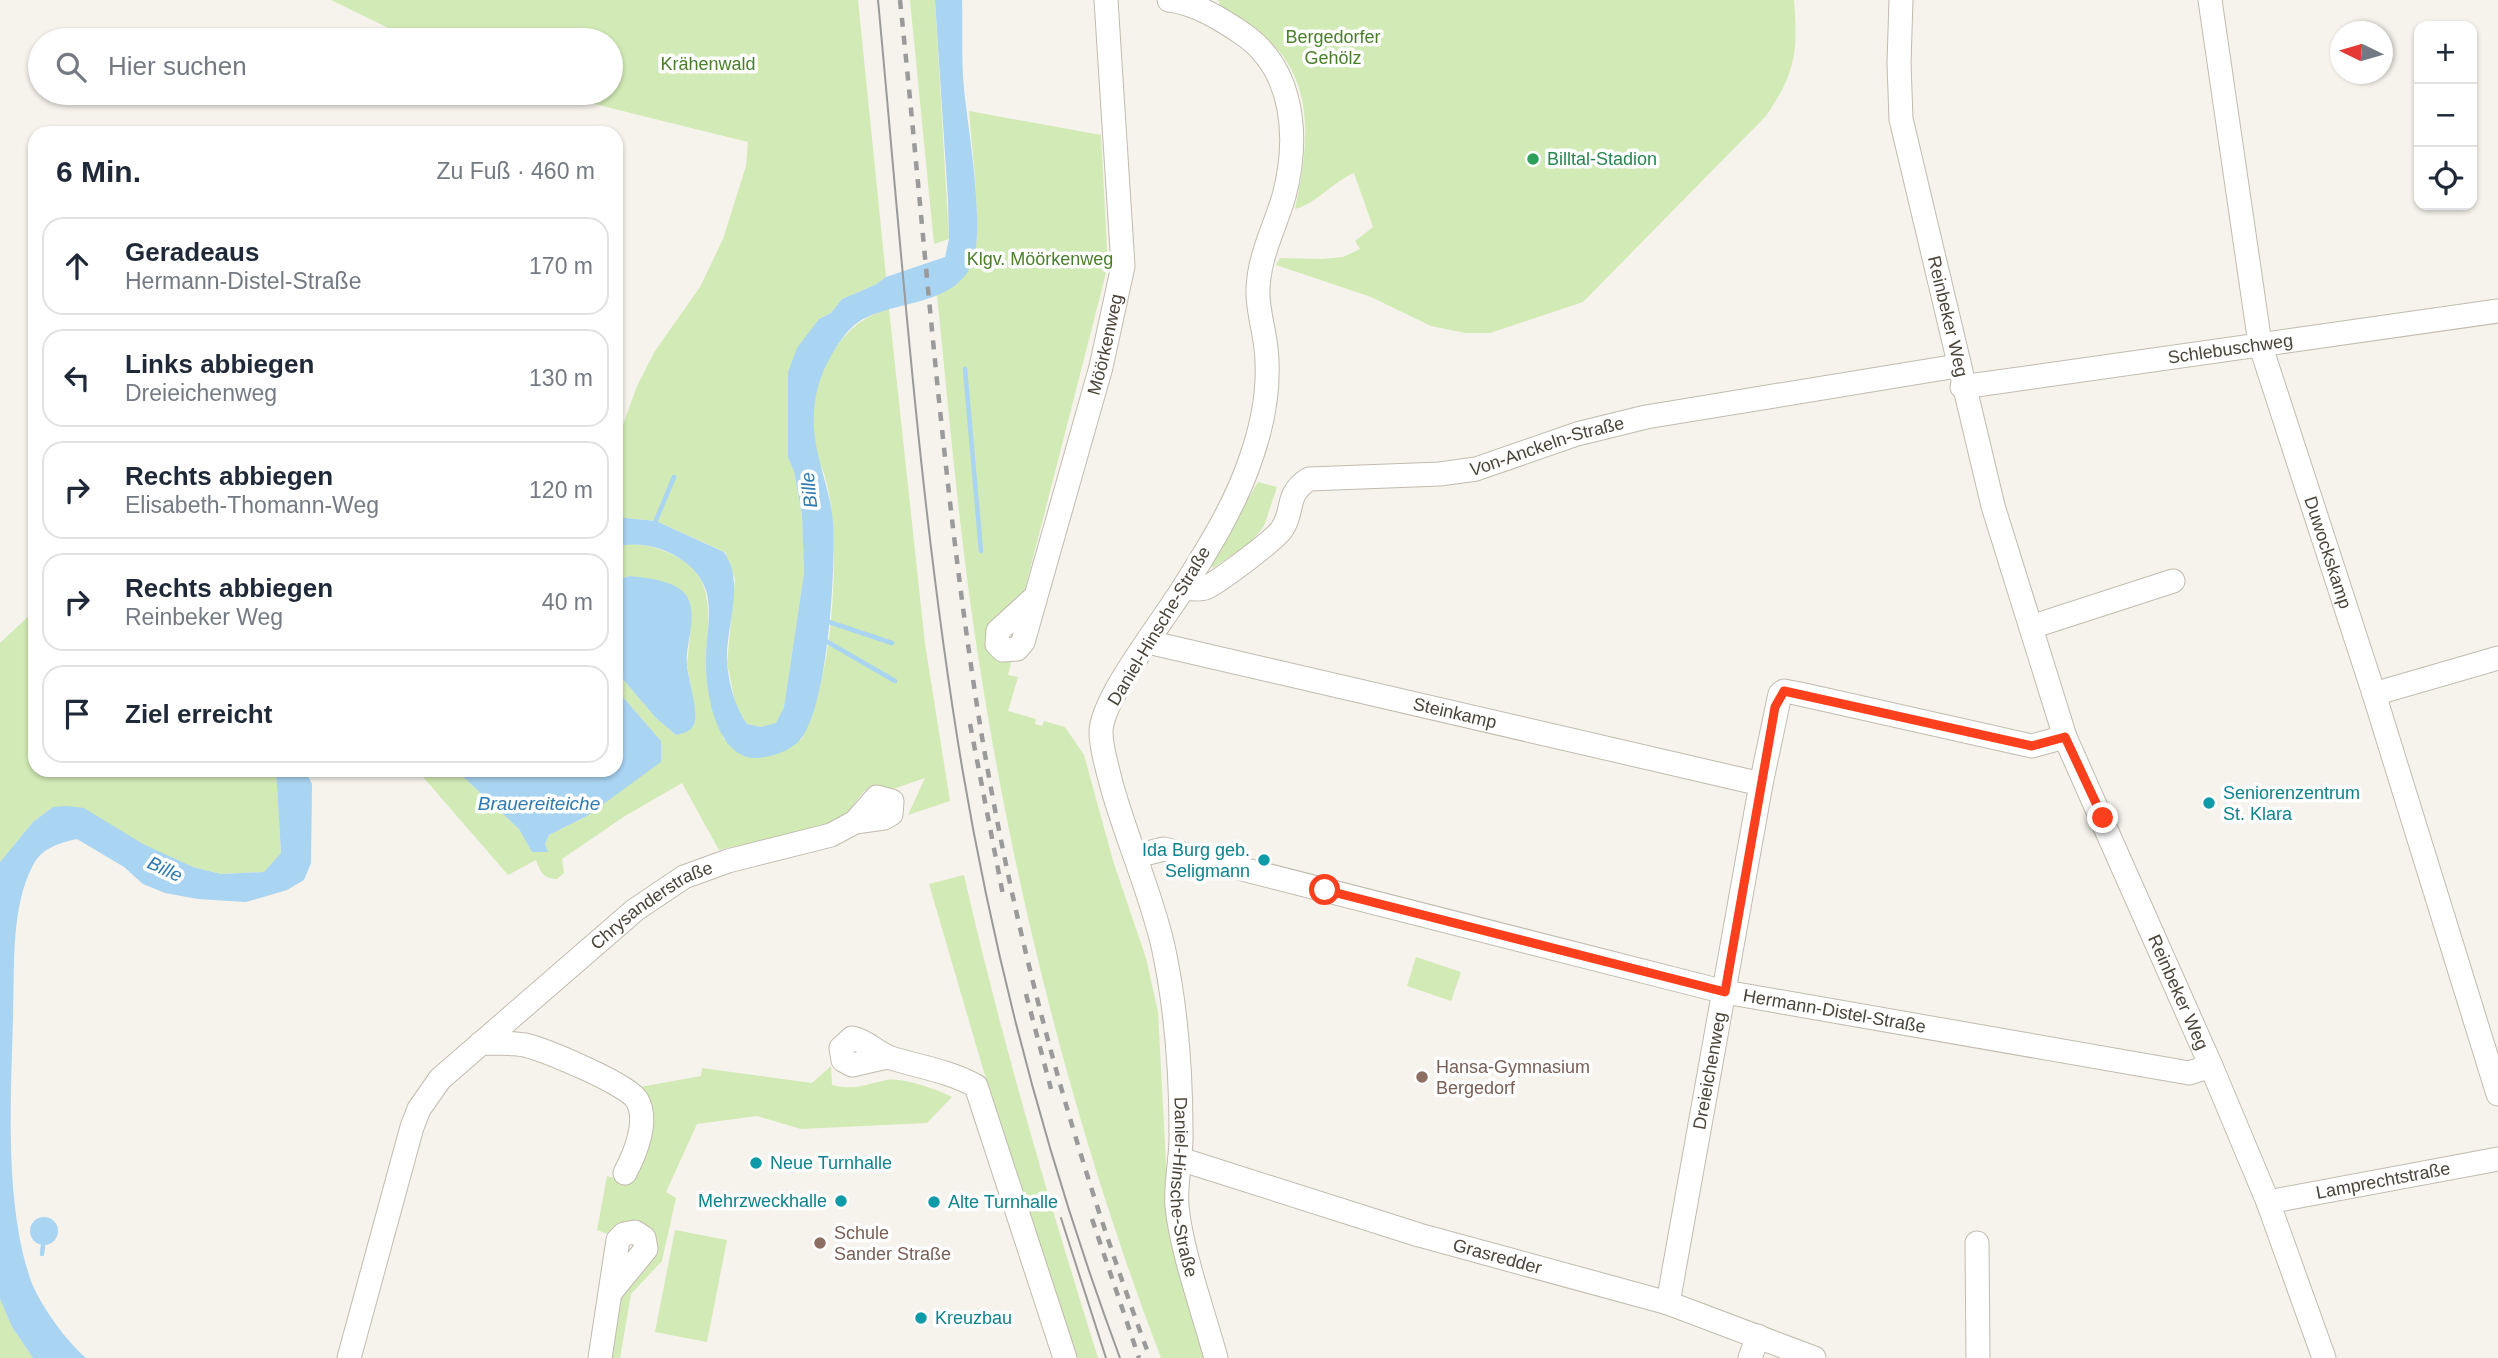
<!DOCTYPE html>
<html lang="de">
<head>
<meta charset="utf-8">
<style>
  body { margin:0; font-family:Helvetica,sans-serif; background:#f6f6f7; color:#1f2937 }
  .controls { position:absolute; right:21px; top:21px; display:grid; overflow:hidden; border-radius:14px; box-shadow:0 2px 5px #0004 }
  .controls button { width:63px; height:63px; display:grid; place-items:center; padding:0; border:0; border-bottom:2px solid #e0e1e3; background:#fff; color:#1f2937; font:35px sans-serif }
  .compass { position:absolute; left:2330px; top:21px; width:63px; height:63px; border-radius:50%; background:#fff; box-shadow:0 2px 5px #0004; rotate:275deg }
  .stop { position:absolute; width:21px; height:21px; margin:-16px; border:5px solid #fc3f1d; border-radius:50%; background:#fff }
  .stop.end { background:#fc3f1d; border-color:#fff; box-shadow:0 2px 7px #0008 }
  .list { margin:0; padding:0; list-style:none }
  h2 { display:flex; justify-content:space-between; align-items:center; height:91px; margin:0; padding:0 28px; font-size:30px }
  h2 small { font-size:23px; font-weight:400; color:#747a83 }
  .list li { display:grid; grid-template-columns:46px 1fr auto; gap:21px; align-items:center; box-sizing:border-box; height:98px; margin:0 14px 14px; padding:0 14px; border:2px solid #e0e1e3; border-radius:21px }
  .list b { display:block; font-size:26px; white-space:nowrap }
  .list p { margin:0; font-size:23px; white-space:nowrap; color:#747a83 }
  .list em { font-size:23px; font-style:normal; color:#747a83 }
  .icon { flex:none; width:38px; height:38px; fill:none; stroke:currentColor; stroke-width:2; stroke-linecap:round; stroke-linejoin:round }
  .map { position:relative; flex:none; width:2498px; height:1358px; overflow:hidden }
  .search { position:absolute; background:#fff; box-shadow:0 2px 5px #0004; left:28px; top:28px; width:595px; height:77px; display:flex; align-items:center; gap:18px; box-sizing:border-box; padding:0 24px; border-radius:38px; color:#747a83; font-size:26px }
  .panel { position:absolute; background:#fff; box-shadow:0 2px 5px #0004; left:28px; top:126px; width:595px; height:651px; border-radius:21px }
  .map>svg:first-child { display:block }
  .green { fill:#d2eab5 }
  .water { fill:#a9d4f2 }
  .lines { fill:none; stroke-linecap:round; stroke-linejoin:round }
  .stream { stroke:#a9d4f2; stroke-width:4.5 }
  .minor-casing { stroke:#c2bbae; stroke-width:25 }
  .minor { stroke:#fff; stroke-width:23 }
  .tram { stroke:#9a9a9a; stroke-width:2 }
  .rail { stroke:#9a9a9a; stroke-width:4.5; stroke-dasharray:9 9; stroke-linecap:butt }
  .route { stroke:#fc3f1d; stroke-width:9 }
  .leisure-dot { fill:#2e9e5b; stroke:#fff; stroke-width:2.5 }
  .culture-dot { fill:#0f9aa8; stroke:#fff; stroke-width:2.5 }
  .education-dot { fill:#8d6e63; stroke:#fff; stroke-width:2.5 }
  .labels { text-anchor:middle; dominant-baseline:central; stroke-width:7; stroke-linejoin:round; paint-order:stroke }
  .park-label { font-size:18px; fill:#4a7f2a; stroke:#fff }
  .leisure-label { font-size:18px; fill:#27864d; stroke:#fff; text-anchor:start }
  .street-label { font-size:18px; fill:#4b4439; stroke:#fff }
  .culture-label { font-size:18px; fill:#0d838f; stroke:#fff; text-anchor:start }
  .education-label { font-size:18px; fill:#785e54; stroke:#fff; text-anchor:start }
  .water-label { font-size:19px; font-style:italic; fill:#2e7ab2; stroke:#fff }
</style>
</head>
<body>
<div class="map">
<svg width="2498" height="1358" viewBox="0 0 2498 1358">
  <rect width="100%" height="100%" fill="#f6f3ec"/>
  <g class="green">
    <path d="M 331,0 L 858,0 L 886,277 L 875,285 L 842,299 L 831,313 L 819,319 L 788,372 L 788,458 L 794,471 L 802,515 L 804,573 L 784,707 L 776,724 L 761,727 L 747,724 L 736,707 L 727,663 L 735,579 L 725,552 L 656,521 L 616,517 L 616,444 L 637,386 L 655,351 L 700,287 L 723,239 L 746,166 L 748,142 L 550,93 L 611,93 L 611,40 L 413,40 Z"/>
    <path d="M 910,0 L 935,0 L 949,239 L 934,244 Z"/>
    <path d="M 1218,0 L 1794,0 C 1798,52 1796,72 1766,116 L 1583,302 L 1490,333 L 1466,333 L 1431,326 L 1371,297 L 1276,265 L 1280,258 L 1323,259 L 1343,257 L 1360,249 L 1355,241 L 1373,227 L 1354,173 C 1332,182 1318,203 1295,209 C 1305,161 1315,107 1287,62 C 1273,39 1242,22 1221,7 Z"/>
    <path d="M 969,111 L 1101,135 L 1108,265 L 1023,597 L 991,626 L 1012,659 L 1008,675 L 1018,677 L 1008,711 L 1036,719 L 1035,724 L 1042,726 L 1044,721 L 1065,727 L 1084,755 L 1114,864 L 1146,958 L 1158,1012 L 1166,1163 L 1189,1304 L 1207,1358 L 1161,1358 C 1078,1141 1019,911 982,681 C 961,554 950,424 937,295 C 952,288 964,277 972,262 C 984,240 971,141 969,111 Z"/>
    <path d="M 889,309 L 925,644 L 950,801 L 908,815 L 925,778 L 893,789 L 880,787 L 864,791 L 845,816 L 830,825 L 719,850 L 682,783 L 625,816 L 562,859 L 564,873 L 557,879 C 544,879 540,872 536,860 L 508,875 L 417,770 L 456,770 L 519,829 L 532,851 L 547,852 L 545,844 L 549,835 L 587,816 L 661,741 L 616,689 L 616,671 L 656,718 L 676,735 L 695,713 L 687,664 L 690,635 L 671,584 L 630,576 L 616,580 L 616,547 C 633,541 653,546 669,553 C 728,578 701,633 707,682 C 709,701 718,721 724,740 L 801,740 C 831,676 836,595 833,525 C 832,510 829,491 825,477 C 823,468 817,461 815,452 C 804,396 830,324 889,309 Z"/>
    <path d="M 1258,482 L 1277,487 L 1264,526 L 1251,542 L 1213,568 L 1210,565 Z"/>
    <path d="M 35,610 L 35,770 L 276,770 L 281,853 L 264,872 L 221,874 L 193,867 L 53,807 L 33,822 L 0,862 L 0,643 Z"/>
    <path d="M 964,875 C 1001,1038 1048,1198 1098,1358 L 1076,1358 L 983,1069 L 929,884 Z"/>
    <path d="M 1416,957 L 1461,972 L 1451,1001 L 1407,986 Z"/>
    <path d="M 831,1066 L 832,1085 C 855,1091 866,1084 887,1080 C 901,1077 939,1090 952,1097 L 927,1123 L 801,1129 L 757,1116 L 697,1124 L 666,1192 L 676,1198 L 662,1261 L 631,1294 L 620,1358 L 610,1358 L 619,1296 L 653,1250 L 597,1230 L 607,1176 L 628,1182 L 640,1087 L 701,1076 L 702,1068 L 812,1083 Z"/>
    <path d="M 675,1230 L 727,1240 L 707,1342 L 655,1332 Z"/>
    <path d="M 0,1299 L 12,1327 L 33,1358 L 0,1358 Z"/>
  </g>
  <g class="water">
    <path d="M 935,0 L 962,0 C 963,29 961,60 964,89 C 968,128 985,226 973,261 C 956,308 892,299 857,323 C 845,332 838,344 831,356 C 821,373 815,392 814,412 C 811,451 830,484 833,522 C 836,565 828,714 798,742 C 786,753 769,758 754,758 C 717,756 706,694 706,665 C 705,642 712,618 707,594 C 702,574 686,560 668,552 C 652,545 633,542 616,547 L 616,517 L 656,521 L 724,552 C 746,583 725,627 727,663 C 729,685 735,707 747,724 L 761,727 L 776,723 L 784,707 L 804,573 L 802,515 L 794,471 L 788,458 L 788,372 L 797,348 L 819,319 L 831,313 L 842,299 L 875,285 L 886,277 L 945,257 L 949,239 L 948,200 Z"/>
    <path d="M 630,576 C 647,578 675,580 686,595 C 699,614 685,644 687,665 C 688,679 699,712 694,724 C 691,732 683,733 676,735 L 656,718 L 616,671 L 616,580 Z"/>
    <path d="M 616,689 L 661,741 L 661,762 L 587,816 L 549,835 L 545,844 L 548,852 L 532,852 L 519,829 L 456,770 L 616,770 Z"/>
    <path d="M 276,770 L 305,770 L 312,784 L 311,863 L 304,880 L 287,890 L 246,902 L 198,899 L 165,893 L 143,884 L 124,867 L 77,839 C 59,843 42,848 33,865 C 10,909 15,969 13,1017 C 11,1098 4,1203 31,1281 C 40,1305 67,1342 86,1358 L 33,1358 L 12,1327 L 0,1299 L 0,862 L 33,822 L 53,807 L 67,806 L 84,808 L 143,844 L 193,867 L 221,874 L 264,872 L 281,853 Z"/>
    <circle cx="44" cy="1231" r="14"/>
  </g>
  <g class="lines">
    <g class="stream">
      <path d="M 965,369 L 981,551"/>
      <path d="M 654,525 L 674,477"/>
      <path d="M 829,622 L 892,643"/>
      <path d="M 826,641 L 895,681"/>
      <path d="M 42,1254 L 43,1246"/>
    </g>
    <g class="minor-casing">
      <g id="minor">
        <path id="s1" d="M 1169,0 C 1195,3 1221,19 1243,34 C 1295,70 1299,139 1284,196 C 1275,227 1259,256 1258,289 C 1257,308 1264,329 1266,348 C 1270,384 1263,424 1251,458 C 1236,504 1208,549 1182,590 C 1163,621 1101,699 1101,732 C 1101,749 1107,766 1111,783 C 1126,838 1150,890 1163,946 C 1176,1006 1181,1071 1181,1132 C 1182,1157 1175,1182 1177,1206 C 1181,1250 1204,1314 1216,1358"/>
        <path id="s2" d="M 1901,0 L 1899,63 L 1901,119 L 1993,506 L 2065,737 L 2211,1066 L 2268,1202 L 2324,1358"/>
        <path id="s3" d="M 2210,0 L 2260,344 L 2374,694 L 2498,1094"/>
        <path id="s4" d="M 1962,387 L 2498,311"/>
        <path id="s5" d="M 1183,589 C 1189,588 1199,590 1205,588 C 1216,584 1276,539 1282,529 C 1295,510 1284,495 1309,479 L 1440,474 L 1476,469 L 1577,434 L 1646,417 L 1957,366"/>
        <path id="s6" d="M 1033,599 L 998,631 L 997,644 L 1003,650 L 1017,649 L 1023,642 L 1101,367 L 1123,266 L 1106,0"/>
        <path d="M 2031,627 L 2173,581"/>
        <path id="s7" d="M 1148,642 L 1761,784"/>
        <path d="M 2374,694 L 2498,658"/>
        <path id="s8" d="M 1136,856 L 1164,849 L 1725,992 L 2189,1073 L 2211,1066"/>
        <path d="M 481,1043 C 495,1044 511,1042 525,1045 C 545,1050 628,1084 637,1100 C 649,1121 635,1154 625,1173"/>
        <path d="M 887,1057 L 852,1065 L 843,1060 L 841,1048 L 852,1038 C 868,1041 876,1053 891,1058 C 920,1067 949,1071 976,1086 L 1065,1358"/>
        <path id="s9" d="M 1180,1159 L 1419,1235 L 1668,1303 L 1814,1358"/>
        <path id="s10" d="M 2268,1202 L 2498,1159"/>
        <path d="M 1977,1243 L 1978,1358"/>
        <path id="s11" d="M 1668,1303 L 1761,784 L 1780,694 L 1784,691 L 1800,694 L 2032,746 L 2065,737"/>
        <path id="s12" d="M 349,1358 L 412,1127 L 419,1109 L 440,1079 L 635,910 L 684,877 L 728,861 L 831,835 L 855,822 L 877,797 L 892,801 L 891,814 L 884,818 L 855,822"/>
        <path d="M 600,1358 L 618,1240 L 624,1234 L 635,1232 L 644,1238 L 646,1249 L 610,1293"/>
        <path d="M 1750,1358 L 1758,1336"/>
      </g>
    </g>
    <use href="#minor" class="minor"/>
    <g class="tram">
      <path d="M 878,0 C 902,256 920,514 962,767 C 996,968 1049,1167 1120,1358"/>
      <path d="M 1061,1218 L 1106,1358"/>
    </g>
    <g class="rail">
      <path d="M 900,0 C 924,228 940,458 974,686 C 1008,915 1069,1141 1150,1358"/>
      <path d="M 970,724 L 1003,895"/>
      <path d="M 1026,994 L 1051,1089"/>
      <path d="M 1092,1219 L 1139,1358"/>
    </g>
  </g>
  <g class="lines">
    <path class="route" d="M 1325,890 L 1725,992 L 1775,707 L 1784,691 L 2032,746 L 2065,737 L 2103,818"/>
  </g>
  <circle class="leisure-dot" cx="1533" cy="159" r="7"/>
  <g class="culture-dot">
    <circle cx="2209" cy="803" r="7"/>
    <circle cx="1264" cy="860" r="7"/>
    <circle cx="756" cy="1163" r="7"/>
    <circle cx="841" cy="1201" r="7"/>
    <circle cx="934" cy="1202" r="7"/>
    <circle cx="921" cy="1318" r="7"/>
  </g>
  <g class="education-dot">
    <circle cx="1422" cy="1077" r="7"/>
    <circle cx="820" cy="1243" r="7"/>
  </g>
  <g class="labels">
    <g class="park-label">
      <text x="1333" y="37">Bergedorfer<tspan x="1333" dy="21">Gehölz</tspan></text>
      <text x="708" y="64">Krähenwald</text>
      <text x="1040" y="259">Klgv. Möörkenweg</text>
    </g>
    <g class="leisure-label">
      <text x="1547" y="159">Billtal-Stadion</text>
    </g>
    <g class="street-label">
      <text stroke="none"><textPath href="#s2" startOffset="322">Reinbeker Weg</textPath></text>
      <text stroke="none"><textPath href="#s6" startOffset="401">Möörkenweg</textPath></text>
      <text stroke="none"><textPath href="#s4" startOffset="271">Schlebuschweg</textPath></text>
      <text stroke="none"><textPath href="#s5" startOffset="420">Von-Anckeln-Straße</textPath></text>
      <text stroke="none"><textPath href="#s3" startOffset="567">Duwockskamp</textPath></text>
      <text transform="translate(1159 626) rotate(-59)">Daniel-Hinsche-Straße</text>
      <text stroke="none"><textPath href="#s7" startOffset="315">Steinkamp</textPath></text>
      <text stroke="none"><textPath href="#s12" startOffset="570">Chrysanderstraße</textPath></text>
      <text stroke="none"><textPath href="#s2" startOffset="1038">Reinbeker Weg</textPath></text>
      <text stroke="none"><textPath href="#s8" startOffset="719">Hermann-Distel-Straße</textPath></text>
      <text stroke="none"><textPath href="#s11" startOffset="236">Dreieichenweg</textPath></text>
      <text stroke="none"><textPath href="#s10" startOffset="117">Lamprechtstraße</textPath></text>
      <text stroke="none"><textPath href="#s1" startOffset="1309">Daniel-Hinsche-Straße</textPath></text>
      <text stroke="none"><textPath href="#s9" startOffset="332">Grasredder</textPath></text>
    </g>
    <g class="culture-label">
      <text x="2223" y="793">Seniorenzentrum<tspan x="2223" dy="21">St. Klara</tspan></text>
      <text x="1250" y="850" text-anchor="end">Ida Burg geb.<tspan x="1250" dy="21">Seligmann</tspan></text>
      <text x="770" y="1163">Neue Turnhalle</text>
      <text x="827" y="1201" text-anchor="end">Mehrzweckhalle</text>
      <text x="948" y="1202">Alte Turnhalle</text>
      <text x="935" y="1318">Kreuzbau</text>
    </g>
    <g class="education-label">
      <text x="1436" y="1067">Hansa-Gymnasium<tspan x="1436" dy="21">Bergedorf</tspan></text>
      <text x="834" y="1233">Schule<tspan x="834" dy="21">Sander Straße</tspan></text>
    </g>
    <g class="water-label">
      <text transform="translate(809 490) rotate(-96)">Bille</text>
      <text x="539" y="803">Brauereiteiche</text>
      <text transform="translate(165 869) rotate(25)">Bille</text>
    </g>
  </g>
</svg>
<div class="controls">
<button>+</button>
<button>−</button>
<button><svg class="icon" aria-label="locate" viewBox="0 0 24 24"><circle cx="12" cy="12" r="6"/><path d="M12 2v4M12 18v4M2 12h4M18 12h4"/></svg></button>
</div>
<svg class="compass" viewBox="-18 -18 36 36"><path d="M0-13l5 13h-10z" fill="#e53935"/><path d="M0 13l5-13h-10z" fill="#747a83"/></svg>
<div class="stop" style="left:1325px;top:890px"></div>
<div class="stop end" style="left:2103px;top:818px"></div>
<div class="search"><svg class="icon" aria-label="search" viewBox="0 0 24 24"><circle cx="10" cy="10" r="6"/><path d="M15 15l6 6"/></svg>Hier suchen</div>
<section class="panel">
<h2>6 Min.<small>Zu Fuß · 460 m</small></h2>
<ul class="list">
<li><svg class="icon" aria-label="ahead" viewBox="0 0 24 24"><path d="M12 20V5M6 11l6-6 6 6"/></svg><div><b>Geradeaus</b><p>Hermann-Distel-Straße</p></div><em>170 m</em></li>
<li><svg class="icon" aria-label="left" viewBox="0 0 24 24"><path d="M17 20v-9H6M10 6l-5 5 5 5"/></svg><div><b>Links abbiegen</b><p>Dreieichenweg</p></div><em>130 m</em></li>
<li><svg class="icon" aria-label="right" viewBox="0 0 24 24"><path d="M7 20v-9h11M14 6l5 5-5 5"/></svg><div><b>Rechts abbiegen</b><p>Elisabeth-Thomann-Weg</p></div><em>120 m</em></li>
<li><svg class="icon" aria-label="right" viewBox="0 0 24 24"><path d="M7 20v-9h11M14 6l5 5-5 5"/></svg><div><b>Rechts abbiegen</b><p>Reinbeker Weg</p></div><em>40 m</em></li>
<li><svg class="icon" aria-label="arrive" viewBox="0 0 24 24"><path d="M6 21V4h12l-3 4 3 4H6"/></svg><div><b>Ziel erreicht</b></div></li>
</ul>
</section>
</div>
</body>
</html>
